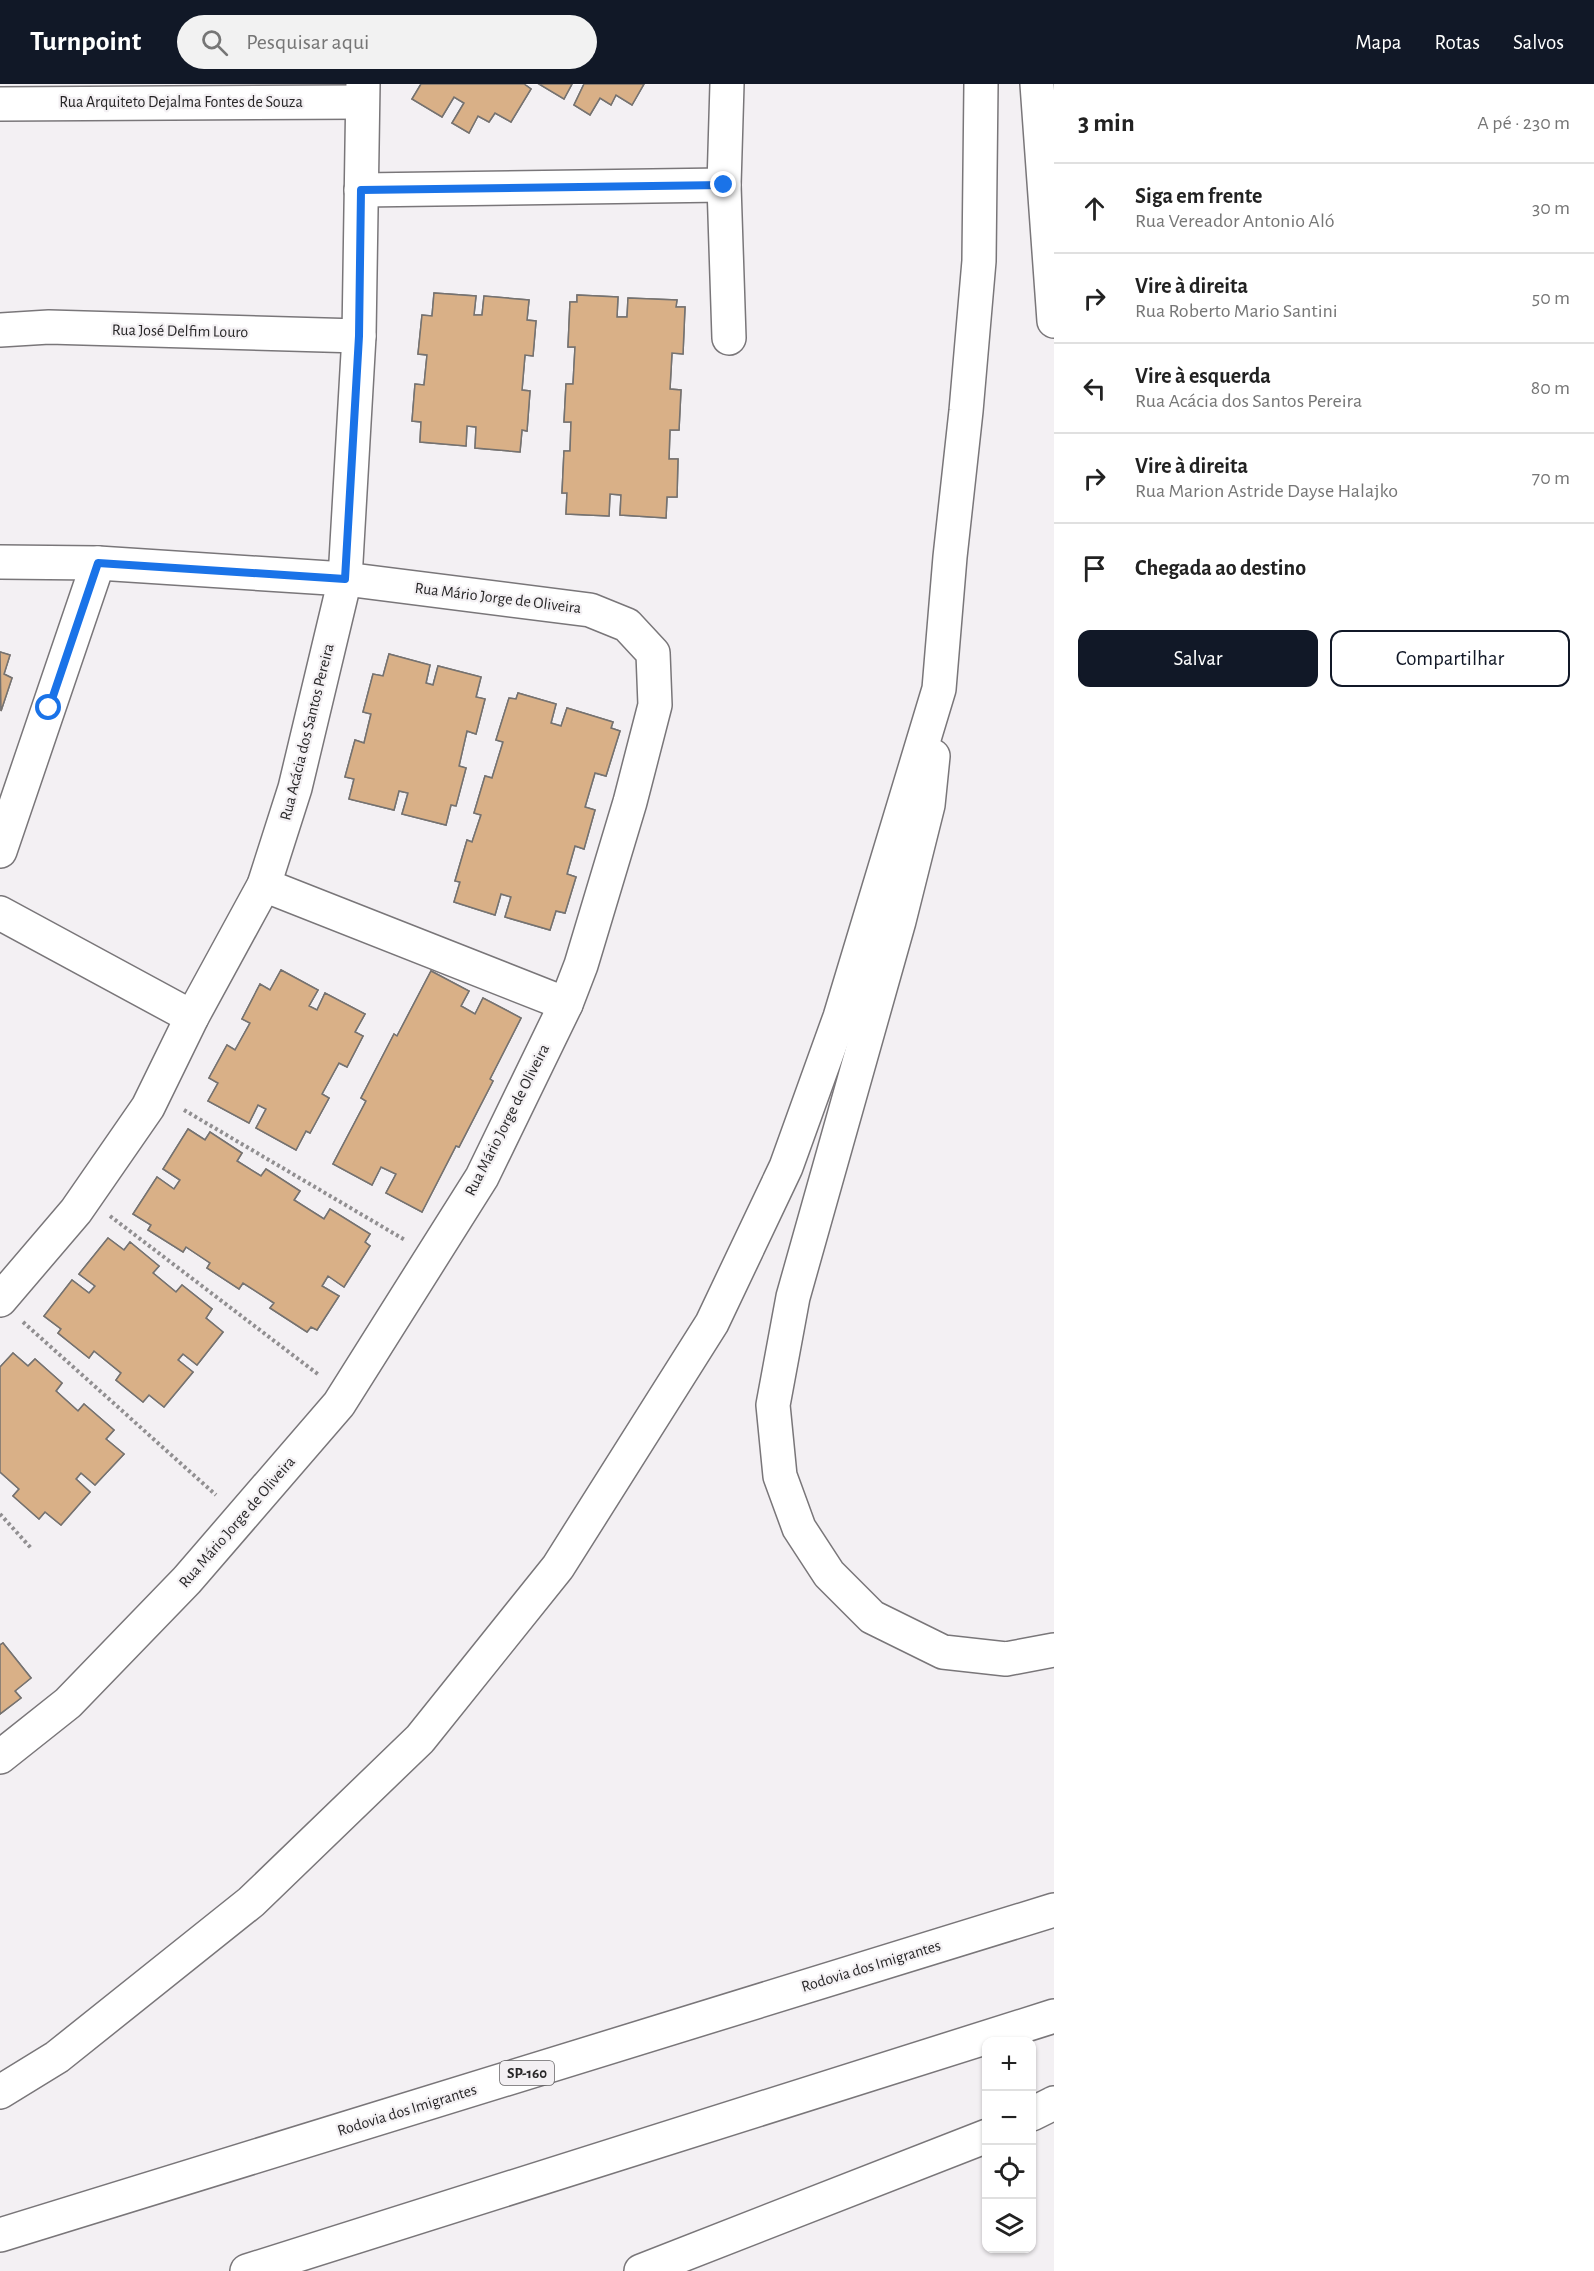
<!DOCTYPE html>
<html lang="pt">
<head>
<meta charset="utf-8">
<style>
  body { margin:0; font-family:"Alegreya Sans",sans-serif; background:#f2f2f2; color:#222 }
  .controls { position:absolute; right:18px; bottom:18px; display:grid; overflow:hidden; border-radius:12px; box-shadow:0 2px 4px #0004 }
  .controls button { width:54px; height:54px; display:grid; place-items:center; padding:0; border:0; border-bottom:2px solid #e0e0e0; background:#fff; color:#222; font:30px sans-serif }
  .stop { position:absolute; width:18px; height:18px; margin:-14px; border:4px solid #1a73e8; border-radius:50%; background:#fff }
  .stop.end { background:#1a73e8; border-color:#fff; box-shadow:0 2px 6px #0008 }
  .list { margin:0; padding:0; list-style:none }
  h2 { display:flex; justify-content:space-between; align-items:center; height:78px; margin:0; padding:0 24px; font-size:26px }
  h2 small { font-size:20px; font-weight:400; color:#767676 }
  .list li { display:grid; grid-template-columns:39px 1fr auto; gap:18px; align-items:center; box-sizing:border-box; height:90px; padding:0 24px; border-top:2px solid #e0e0e0 }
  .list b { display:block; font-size:22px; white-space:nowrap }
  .list p { margin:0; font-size:20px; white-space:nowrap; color:#767676 }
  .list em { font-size:20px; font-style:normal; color:#767676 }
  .actions { display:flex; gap:12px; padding:18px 24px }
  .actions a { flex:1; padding:14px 0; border:2px solid #111827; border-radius:12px; text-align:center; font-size:21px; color:#111827 }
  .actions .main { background:#111827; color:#fff }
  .icon { flex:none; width:33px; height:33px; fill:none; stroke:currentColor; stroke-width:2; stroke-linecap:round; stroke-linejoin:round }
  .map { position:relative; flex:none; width:1054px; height:2187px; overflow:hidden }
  header { display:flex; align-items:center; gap:36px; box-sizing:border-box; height:84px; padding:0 30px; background:#111827; color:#fff }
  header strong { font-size:28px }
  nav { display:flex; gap:33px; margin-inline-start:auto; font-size:21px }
  .search { width:420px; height:54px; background:#f2f2f2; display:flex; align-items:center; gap:15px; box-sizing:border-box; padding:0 21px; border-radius:33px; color:#767676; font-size:22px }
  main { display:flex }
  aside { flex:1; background:#fff }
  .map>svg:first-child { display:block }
  .building { fill:#d9b087; stroke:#757270; stroke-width:1.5; fill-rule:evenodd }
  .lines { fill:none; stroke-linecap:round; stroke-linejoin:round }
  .minor-casing { stroke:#797679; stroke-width:36 }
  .highway-casing { stroke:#797679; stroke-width:36 }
  .path { stroke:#918f91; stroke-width:4; stroke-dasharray:3 3; stroke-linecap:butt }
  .minor { stroke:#fff; stroke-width:33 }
  .highway { stroke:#fff; stroke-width:33 }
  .route { stroke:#1a73e8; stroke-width:8 }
  .labels { text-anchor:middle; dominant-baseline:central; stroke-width:4.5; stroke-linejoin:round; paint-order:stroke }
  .shield { fill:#f3f0f3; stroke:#656365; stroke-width:1.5 }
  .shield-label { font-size:15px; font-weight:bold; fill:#282728 }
  .street-label { font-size:16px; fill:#282728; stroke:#f3f0f3 }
</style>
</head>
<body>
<header>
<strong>Turnpoint</strong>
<div class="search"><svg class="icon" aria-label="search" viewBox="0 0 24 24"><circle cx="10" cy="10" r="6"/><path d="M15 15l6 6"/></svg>Pesquisar aqui</div>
<nav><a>Mapa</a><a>Rotas</a><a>Salvos</a></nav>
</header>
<main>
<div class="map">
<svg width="1054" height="2187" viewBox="0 0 1054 2187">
  <rect width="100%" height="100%" fill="#f3f0f3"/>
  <g class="building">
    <path d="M 421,0 L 469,0 L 480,7 L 484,0 L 524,0 L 531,5 L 511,38 L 495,29 L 489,38 L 478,32 L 469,49 L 452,39 L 464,19 L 454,13 L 442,33 L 412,15 Z"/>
    <path d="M 421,0 L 524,0 L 531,5 L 511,38 L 495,29 L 489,38 L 478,32 L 469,49 L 452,39 L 464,19 L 454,13 L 442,33 L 412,15 Z"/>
    <path d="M 539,0 L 572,0 L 564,15 Z"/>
    <path d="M 539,0 L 572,0 L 564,15 Z"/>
    <path d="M 584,0 L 644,0 L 632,21 L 616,11 L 611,21 L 600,14 L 590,31 L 574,21 Z"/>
    <path d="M 584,0 L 644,0 L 632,21 L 616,11 L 611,21 L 600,14 L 590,31 L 574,21 Z"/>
    <path d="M 434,209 L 476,212 L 474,231 L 482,231 L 484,212 L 529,216 L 527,236 L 536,237 L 533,272 L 525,271 L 522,306 L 530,307 L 527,347 L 522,346 L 520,368 L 475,364 L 476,343 L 467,342 L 466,362 L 420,358 L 421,338 L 412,337 L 415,300 L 424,301 L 427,271 L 418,270 L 422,231 L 432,232 ZM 472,249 L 484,250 L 483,261 L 471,260 ZM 470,273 L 483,274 L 481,311 L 468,310 ZM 468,321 L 480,321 L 479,332 L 468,331 Z"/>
    <path d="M 434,209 L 476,212 L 474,231 L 482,231 L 484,212 L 529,216 L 527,236 L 536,237 L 533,272 L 525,271 L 522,306 L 530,307 L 527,347 L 522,346 L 520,368 L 475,364 L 476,343 L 467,342 L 466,362 L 420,358 L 421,338 L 412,337 L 415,300 L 424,301 L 427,271 L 418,270 L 422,231 L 432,232 Z"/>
    <path d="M 577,211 L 618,213 L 617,233 L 627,233 L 628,214 L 677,216 L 676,223 L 685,223 L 683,270 L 672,269 L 670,305 L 681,306 L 679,346 L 670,346 L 669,375 L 678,375 L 677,413 L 667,413 L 666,434 L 620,431 L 621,411 L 610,410 L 609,432 L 566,430 L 567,409 L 562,409 L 564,367 L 570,367 L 571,338 L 564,338 L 566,300 L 573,300 L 575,263 L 568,263 L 570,218 L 577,218 ZM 616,241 L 629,242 L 628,252 L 616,252 ZM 616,262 L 628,263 L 626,302 L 614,302 ZM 612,312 L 625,313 L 624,324 L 612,324 ZM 612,334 L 625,334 L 623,374 L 611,374 ZM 610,394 L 622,395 L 621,405 L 609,405 Z"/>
    <path d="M 577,211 L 618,213 L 617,233 L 627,233 L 628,214 L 677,216 L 676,223 L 685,223 L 683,270 L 672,269 L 670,305 L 681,306 L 679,346 L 670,346 L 669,375 L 678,375 L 677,413 L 667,413 L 666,434 L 620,431 L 621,411 L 610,410 L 609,432 L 566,430 L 567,409 L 562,409 L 564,367 L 570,367 L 571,338 L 564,338 L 566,300 L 573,300 L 575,263 L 568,263 L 570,218 L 577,218 Z"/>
    <path d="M 0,568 L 10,571 L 4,590 L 12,594 L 1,627 Z"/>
    <path d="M 0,568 L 10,571 L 4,590 L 12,594 L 1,627 Z"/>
    <path d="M 389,570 L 430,581 L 426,599 L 433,601 L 438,582 L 481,593 L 476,613 L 485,615 L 476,650 L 467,647 L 459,682 L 466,684 L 456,722 L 451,721 L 446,741 L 402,730 L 408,709 L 399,707 L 394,726 L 349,715 L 354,695 L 345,693 L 355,656 L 364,659 L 371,630 L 363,628 L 373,590 L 383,592 ZM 419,616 L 430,619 L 428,630 L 417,627 ZM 414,639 L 426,643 L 417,678 L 405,676 ZM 404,686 L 415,689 L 412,700 L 401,697 Z"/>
    <path d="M 389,570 L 430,581 L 426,599 L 433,601 L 438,582 L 481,593 L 476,613 L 485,615 L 476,650 L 467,647 L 459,682 L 466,684 L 456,722 L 451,721 L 446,741 L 402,730 L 408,709 L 399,707 L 394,726 L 349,715 L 354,695 L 345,693 L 355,656 L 364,659 L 371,630 L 363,628 L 373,590 L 383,592 Z"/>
    <path d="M 518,609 L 556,620 L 551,639 L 561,642 L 567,624 L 613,638 L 611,644 L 620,647 L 606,692 L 595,689 L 585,723 L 595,726 L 584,765 L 575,762 L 567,790 L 576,793 L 565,829 L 556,827 L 550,846 L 505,833 L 511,813 L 501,810 L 495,831 L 454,818 L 460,798 L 455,797 L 467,756 L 472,758 L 481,731 L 474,729 L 485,692 L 492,694 L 503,658 L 496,656 L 509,614 L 516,615 ZM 549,647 L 560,651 L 557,661 L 546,658 ZM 542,667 L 555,671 L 543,709 L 531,705 ZM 527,716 L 539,719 L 536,730 L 524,726 ZM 522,736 L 534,740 L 523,778 L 511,775 ZM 504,794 L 516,798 L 513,808 L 501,805 Z"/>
    <path d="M 518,609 L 556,620 L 551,639 L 561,642 L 567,624 L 613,638 L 611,644 L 620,647 L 606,692 L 595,689 L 585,723 L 595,726 L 584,765 L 575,762 L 567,790 L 576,793 L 565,829 L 556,827 L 550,846 L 505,833 L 511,813 L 501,810 L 495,831 L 454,818 L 460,798 L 455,797 L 467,756 L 472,758 L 481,731 L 474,729 L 485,692 L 492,694 L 503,658 L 496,656 L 509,614 L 516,615 Z"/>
    <path d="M 281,886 L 318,906 L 309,922 L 317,926 L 325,909 L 365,930 L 355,948 L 363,952 L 347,983 L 339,979 L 322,1010 L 329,1014 L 310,1049 L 306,1047 L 296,1066 L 256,1044 L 266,1025 L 258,1021 L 249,1039 L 208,1017 L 218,999 L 209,994 L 227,961 L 235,966 L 250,939 L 242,935 L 260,900 L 270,906 ZM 300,938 L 309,943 L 304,953 L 294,947 ZM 289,959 L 300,964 L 282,998 L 271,992 ZM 268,1002 L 278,1007 L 272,1016 L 263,1011 Z"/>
    <path d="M 281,886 L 318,906 L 309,922 L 317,926 L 325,909 L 365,930 L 355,948 L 363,952 L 347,983 L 339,979 L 322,1010 L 329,1014 L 310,1049 L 306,1047 L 296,1066 L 256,1044 L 266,1025 L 258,1021 L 249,1039 L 208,1017 L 218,999 L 209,994 L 227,961 L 235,966 L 250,939 L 242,935 L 260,900 L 270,906 Z"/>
    <path d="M 431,887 L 469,907 L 461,922 L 475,930 L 483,914 L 521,934 L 490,995 L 493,997 L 459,1063 L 456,1062 L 422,1128 L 386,1109 L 396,1090 L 381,1083 L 372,1101 L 333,1080 L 366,1017 L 361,1014 L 394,950 L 397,952 ZM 455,936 L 467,942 L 461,954 L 449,948 ZM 443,957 L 456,964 L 441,994 L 428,987 ZM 423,999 L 435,1006 L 429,1018 L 416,1011 ZM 410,1023 L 423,1031 L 408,1061 L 394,1054 ZM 391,1064 L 403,1070 L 397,1082 L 385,1076 Z"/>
    <path d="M 431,887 L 469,907 L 461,922 L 475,930 L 483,914 L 521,934 L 490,995 L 493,997 L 459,1063 L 456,1062 L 422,1128 L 386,1109 L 396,1090 L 381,1083 L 372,1101 L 333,1080 L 366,1017 L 361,1014 L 394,950 L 397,952 Z"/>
    <path d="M 188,1045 L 205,1056 L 210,1048 L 242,1069 L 237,1077 L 261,1092 L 266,1085 L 300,1107 L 294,1116 L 324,1135 L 330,1125 L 370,1150 L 365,1158 L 370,1162 L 344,1203 L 328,1192 L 322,1202 L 339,1212 L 317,1246 L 311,1243 L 307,1248 L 270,1224 L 274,1219 L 243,1199 L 239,1205 L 207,1184 L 210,1179 L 186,1163 L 183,1168 L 148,1146 L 151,1141 L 133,1130 L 157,1093 L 174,1105 L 180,1096 L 163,1085 ZM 185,1098 L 193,1104 L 187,1115 L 178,1109 ZM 211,1115 L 245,1136 L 238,1147 L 205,1125 ZM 253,1143 L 262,1149 L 255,1159 L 246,1153 ZM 272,1154 L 305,1175 L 298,1186 L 264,1164 ZM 313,1181 L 322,1187 L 315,1197 L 306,1191 Z"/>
    <path d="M 188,1045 L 205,1056 L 210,1048 L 242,1069 L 237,1077 L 261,1092 L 266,1085 L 300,1107 L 294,1116 L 324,1135 L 330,1125 L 370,1150 L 365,1158 L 370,1162 L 344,1203 L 328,1192 L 322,1202 L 339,1212 L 317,1246 L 311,1243 L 307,1248 L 270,1224 L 274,1219 L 243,1199 L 239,1205 L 207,1184 L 210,1179 L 186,1163 L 183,1168 L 148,1146 L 151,1141 L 133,1130 L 157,1093 L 174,1105 L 180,1096 L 163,1085 Z"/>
    <path d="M 108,1154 L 124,1166 L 130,1158 L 159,1182 L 153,1189 L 176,1208 L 182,1201 L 212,1225 L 206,1234 L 223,1248 L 197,1281 L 183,1270 L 178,1276 L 193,1288 L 164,1323 L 149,1311 L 143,1318 L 116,1296 L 121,1289 L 94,1267 L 89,1274 L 58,1249 L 61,1245 L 44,1232 L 72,1196 L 89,1209 L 95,1202 L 79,1190 ZM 103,1206 L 111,1213 L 104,1222 L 96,1215 ZM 120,1218 L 149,1241 L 142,1251 L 112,1228 ZM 160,1248 L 168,1255 L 161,1264 L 152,1257 Z"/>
    <path d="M 108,1154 L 124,1166 L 130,1158 L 159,1182 L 153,1189 L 176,1208 L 182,1201 L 212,1225 L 206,1234 L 223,1248 L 197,1281 L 183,1270 L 178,1276 L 193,1288 L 164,1323 L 149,1311 L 143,1318 L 116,1296 L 121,1289 L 94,1267 L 89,1274 L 58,1249 L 61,1245 L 44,1232 L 72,1196 L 89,1209 L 95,1202 L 79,1190 Z"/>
    <path d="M 13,1269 L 28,1282 L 35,1275 L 62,1299 L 56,1307 L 78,1327 L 84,1320 L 114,1346 L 106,1355 L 124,1370 L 95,1401 L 81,1389 L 76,1395 L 90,1408 L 61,1441 L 45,1428 L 39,1435 L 13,1412 L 19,1405 L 0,1388 L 0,1332 L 5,1337 L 13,1328 L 5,1321 L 0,1327 L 0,1283 ZM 21,1334 L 50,1358 L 42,1368 L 14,1343 ZM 60,1366 L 68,1373 L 61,1382 L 52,1375 Z"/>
    <path d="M 13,1269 L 28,1282 L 35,1275 L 62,1299 L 56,1307 L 78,1327 L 84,1320 L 114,1346 L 106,1355 L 124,1370 L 95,1401 L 81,1389 L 76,1395 L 90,1408 L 61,1441 L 45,1428 L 39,1435 L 13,1412 L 19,1405 L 0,1388 L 0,1283 Z"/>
    <path d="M 3,1559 L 31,1594 L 15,1607 L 21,1614 L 0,1630 L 0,1561 Z"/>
    <path d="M 3,1559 L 31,1594 L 15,1607 L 21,1614 L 0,1630 L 0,1561 Z"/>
  </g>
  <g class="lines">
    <g class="minor-casing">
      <g id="minor">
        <path d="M 0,20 L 362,18"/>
        <path d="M 724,101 L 729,254"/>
        <path d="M 361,106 L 724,101 L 727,0"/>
        <path d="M 0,246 L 49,243 L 359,252"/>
        <path d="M 0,478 L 98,479 L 345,495 L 590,526 L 627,541 L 653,569 L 655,621 L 630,718 L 581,881 L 566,920 L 482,1093 L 339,1320 L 187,1496 L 68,1619 L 0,1673"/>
        <path d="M 0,767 L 98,479"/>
        <path d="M 264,801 L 566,920"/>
        <path d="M 0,829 L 192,933"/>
        <path d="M 0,1216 L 76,1127 L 148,1023 L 192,933 L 264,801 L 295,704 L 345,495 L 359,252 L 363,0"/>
      </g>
    </g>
    <g class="highway-casing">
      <g id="highway">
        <path d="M 1037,0 L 1054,237"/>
        <path d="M 933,672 L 928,721 L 899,837 L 793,1213 L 773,1321 L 780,1392 L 799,1444 L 829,1490 L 872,1533 L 943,1568 L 1006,1575 L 1054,1566"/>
        <path d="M 0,2008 L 57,1973 L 251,1818 L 420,1655 L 558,1483 L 712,1239 L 786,1083 L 840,933 L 939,605 L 950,473 L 966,327 L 979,177 L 981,0"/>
        <path d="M 1032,2030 L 1054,2019"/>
        <path d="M 0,2151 L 1054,1826"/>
        <path d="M 247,2187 L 1054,1932"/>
        <path d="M 641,2187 L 987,2052"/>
      </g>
    </g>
    <g class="path">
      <path d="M 184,1026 L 405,1156"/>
      <path d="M 110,1132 L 319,1291"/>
      <path d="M 23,1238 L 216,1411"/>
      <path d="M 0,1430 L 31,1464"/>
    </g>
    <use href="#minor" class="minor"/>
    <use href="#highway" class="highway"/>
  </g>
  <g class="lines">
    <path class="route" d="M 49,624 L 98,479 L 345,495 L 359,252 L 361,106 L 724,101"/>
  </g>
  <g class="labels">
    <rect class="shield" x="500" y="1977" width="54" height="24" rx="4.5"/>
    <g class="shield-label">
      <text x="527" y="1989">SP-160</text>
    </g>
    <g class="street-label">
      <text x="181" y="18">Rua Arquiteto Dejalma Fontes de Souza</text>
      <text transform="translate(180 247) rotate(1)">Rua José Delfim Louro</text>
      <text transform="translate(498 514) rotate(7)">Rua Mário Jorge de Oliveira</text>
      <text transform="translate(307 648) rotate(-76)">Rua Acácia dos Santos Pereira</text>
      <text transform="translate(507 1036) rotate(-63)">Rua Mário Jorge de Oliveira</text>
      <text transform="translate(237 1438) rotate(-49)">Rua Mário Jorge de Oliveira</text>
      <text transform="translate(871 1882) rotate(-17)">Rodovia dos Imigrantes</text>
      <text transform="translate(407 2026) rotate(-17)">Rodovia dos Imigrantes</text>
    </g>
  </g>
</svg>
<div class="controls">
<button>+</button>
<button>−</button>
<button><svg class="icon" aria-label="locate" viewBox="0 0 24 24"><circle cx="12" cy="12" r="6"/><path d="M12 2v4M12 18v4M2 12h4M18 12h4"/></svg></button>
<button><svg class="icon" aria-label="layers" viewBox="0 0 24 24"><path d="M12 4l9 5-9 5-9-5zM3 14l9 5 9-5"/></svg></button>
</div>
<div class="stop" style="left:49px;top:624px"></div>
<div class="stop end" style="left:724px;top:101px"></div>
</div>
<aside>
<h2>3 min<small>A pé · 230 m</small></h2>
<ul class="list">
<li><svg class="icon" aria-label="ahead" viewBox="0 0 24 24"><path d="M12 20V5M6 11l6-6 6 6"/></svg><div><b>Siga em frente</b><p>Rua Vereador Antonio Aló</p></div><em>30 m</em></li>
<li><svg class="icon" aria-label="right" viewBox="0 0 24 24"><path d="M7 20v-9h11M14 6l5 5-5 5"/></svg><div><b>Vire à direita</b><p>Rua Roberto Mario Santini</p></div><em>50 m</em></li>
<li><svg class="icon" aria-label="left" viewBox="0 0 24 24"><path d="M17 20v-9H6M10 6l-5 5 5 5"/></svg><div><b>Vire à esquerda</b><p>Rua Acácia dos Santos Pereira</p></div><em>80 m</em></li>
<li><svg class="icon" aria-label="right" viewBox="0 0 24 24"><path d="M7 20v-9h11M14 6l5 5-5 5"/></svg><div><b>Vire à direita</b><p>Rua Marion Astride Dayse Halajko</p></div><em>70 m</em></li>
<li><svg class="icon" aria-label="arrive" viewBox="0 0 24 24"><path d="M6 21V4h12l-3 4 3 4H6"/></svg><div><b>Chegada ao destino</b></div></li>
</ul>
<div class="actions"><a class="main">Salvar</a><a>Compartilhar</a></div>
</aside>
</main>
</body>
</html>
